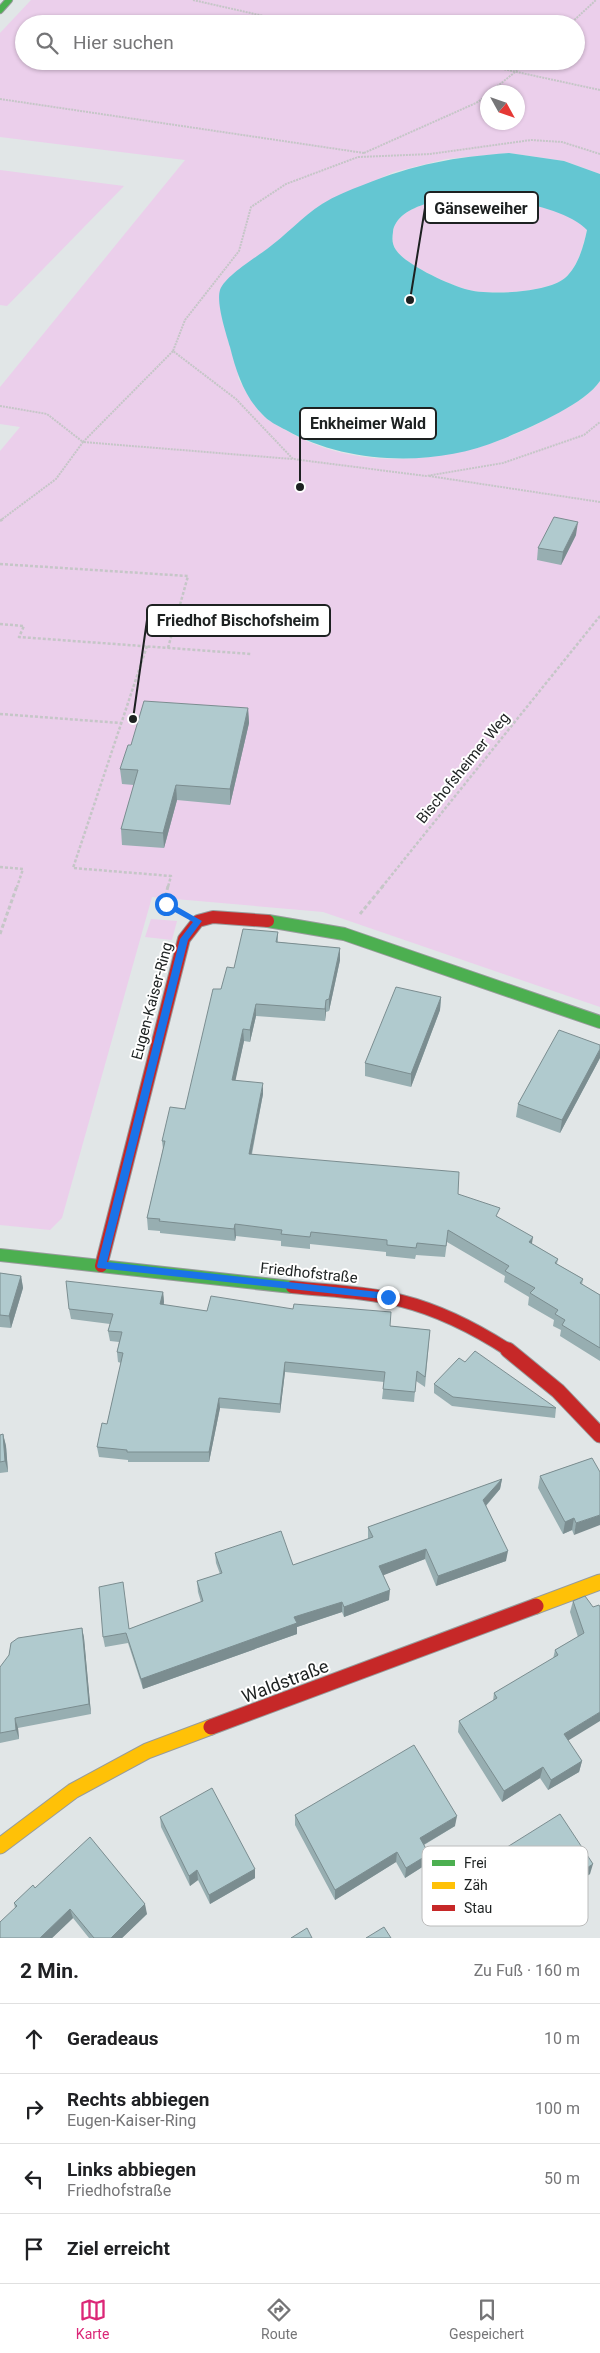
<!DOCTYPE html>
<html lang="de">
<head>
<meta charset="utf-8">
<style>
  body { margin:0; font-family:Roboto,sans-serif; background:#f2f2f2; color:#202124 }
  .compass { position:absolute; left:480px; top:85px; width:45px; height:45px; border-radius:50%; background:#fff; box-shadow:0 1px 4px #0004; rotate:130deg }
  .stop { position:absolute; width:15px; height:15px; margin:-11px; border:4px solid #1a73e8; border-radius:50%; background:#fff }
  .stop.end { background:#1a73e8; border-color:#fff; box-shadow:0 1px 5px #0008 }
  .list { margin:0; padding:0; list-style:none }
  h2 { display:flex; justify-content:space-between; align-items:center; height:65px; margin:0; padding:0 20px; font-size:21px }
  h2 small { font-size:16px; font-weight:400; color:#757577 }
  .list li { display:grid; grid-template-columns:32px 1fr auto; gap:15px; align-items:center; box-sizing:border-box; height:70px; padding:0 20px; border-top:1px solid #e0e0e0 }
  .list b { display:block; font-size:19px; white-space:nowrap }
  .list p { margin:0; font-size:16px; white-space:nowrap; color:#757577 }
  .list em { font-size:16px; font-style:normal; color:#757577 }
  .icon { flex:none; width:28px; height:28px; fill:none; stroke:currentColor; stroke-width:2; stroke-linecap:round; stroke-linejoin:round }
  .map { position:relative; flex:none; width:600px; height:1938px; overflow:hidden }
  .search { position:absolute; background:#fff; box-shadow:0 1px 4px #0004; left:15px; right:15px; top:15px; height:55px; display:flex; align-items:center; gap:12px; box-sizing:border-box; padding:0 18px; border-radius:28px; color:#757577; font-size:19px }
  .sheet { height:345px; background:#fff }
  nav { display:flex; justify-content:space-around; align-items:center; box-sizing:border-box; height:70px; border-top:1px solid #e0e0e0; background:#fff; font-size:14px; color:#757577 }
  nav a { display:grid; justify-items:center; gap:2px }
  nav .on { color:#db2777 }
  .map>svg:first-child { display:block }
  .green { fill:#ebcfeb; fill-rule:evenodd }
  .water { fill:#64c6d2; fill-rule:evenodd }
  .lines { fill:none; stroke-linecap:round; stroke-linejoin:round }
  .fast-far1-casing { stroke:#979b9b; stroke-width:8 }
  .fast-casing { stroke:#979b9b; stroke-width:14 }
  .slow-casing { stroke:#979b9b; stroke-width:17 }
  .jam-far1-casing { stroke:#979b9b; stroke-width:14 }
  .jam-casing { stroke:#979b9b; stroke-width:17 }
  .path-far2 { stroke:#c5c6c7; stroke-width:2; stroke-dasharray:2 1; stroke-linecap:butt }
  .path-far1 { stroke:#c5c6c7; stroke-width:2.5; stroke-dasharray:3 2; stroke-linecap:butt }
  .path { stroke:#c5c6c7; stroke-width:3; stroke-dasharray:4 2.5; stroke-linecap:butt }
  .fast-far1 { stroke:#4caf50; stroke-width:6 }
  .fast { stroke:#4caf50; stroke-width:12 }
  .slow { stroke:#ffc107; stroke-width:15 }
  .jam-far1 { stroke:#c62828; stroke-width:12 }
  .jam { stroke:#c62828; stroke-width:15 }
  .wall { fill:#97aeb1 }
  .shaded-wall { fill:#7b8d90 }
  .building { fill:#b0cace; stroke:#7b8d90 }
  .route { fill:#1a73e8 }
  .labels { text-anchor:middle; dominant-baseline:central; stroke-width:4; stroke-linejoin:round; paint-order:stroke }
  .street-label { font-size:15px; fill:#1d2121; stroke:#fff }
  .near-street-label { font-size:18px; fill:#1d2121; stroke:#fff }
  .key { fill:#fff; stroke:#bbbcbc; stroke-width:1 }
  .key-label { font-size:14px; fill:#1d2121 }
  .leader { fill:none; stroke:#1d2121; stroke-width:2 }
  .callout-dot { fill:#1d2121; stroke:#fff; stroke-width:2 }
  .callout { fill:#fff; stroke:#1d2121; stroke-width:2 }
  .callout-label { font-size:16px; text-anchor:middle; font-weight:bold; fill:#1d2121 }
</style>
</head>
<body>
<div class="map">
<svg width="600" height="1938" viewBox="0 0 600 1938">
  <rect width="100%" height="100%" fill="#e1e6e7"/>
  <g class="green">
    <path d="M 31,0 L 600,0 L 600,174 L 564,161 L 509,153 L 446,159 L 394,172 L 322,204 L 274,244 L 238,378 C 245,390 252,403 261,413 C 268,421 280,427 289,432 C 365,476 466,461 541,422 C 560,411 587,400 600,381 L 600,1007 L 323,912 L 152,897 L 62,1218 L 50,1230 L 0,1225 L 0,451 L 20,427 L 0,424 L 0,387 L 185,160 L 0,137 L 0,33 ZM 24,24 L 576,24 L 576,61 L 24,61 ZM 488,92 L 518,92 L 518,122 L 488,122 Z"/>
    <path d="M 0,170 L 124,186 L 7,306 L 0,305 Z"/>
    <path d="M 475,196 C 506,198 564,206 587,229 C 584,245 578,267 565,278 C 547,293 487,296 465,289 C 448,284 406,265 396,250 C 392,244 392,239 393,232 C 397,203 452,197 475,196 Z"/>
    <path d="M 151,919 L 177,921 L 172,940 L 145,937 Z"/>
  </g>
  <path class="water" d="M 509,153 L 564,161 L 600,174 L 600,381 C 584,405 527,429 500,440 C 436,467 347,465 286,430 C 278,426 268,421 262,414 C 244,396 236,371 230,347 C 226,333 216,303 220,290 C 225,276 255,258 267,249 C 286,235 302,217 322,204 C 335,196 349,190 363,185 C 415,164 454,157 509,153 ZM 475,196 C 504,198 567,208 587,230 C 584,245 578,267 565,278 C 547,293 487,296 465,289 C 448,284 406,265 396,250 C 392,244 392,239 393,232 C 397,203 452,197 475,196 Z"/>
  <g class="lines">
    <g class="fast-far1-casing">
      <path id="fast-far1" d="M 0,10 L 9,0"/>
    </g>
    <g class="fast-casing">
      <g id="fast">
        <path d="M 268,921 L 344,934 L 600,1022"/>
        <path d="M 0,1255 L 292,1287"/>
      </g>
    </g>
    <g class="slow-casing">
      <g id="slow">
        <path d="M 536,1606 L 600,1582"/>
        <path d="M 0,1846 L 73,1791 L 147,1751 L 211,1727"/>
      </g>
    </g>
    <g class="jam-far1-casing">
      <g id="jam-far1">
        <path d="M 101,1266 L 184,939 L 198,921 L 213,917 L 268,921"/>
        <path d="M 292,1287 C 329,1291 367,1292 402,1301 C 442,1311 476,1329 510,1351"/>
      </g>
    </g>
    <g class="jam-casing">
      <g id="jam">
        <path d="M 508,1350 L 558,1391 L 600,1435"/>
        <path d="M 211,1727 L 536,1606"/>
      </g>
    </g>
    <g class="path-far2">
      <path d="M 193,0 L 299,24"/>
      <path d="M 570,24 L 596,0"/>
      <path d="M 466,61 L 600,90"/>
      <path d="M 490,92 L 529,61"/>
      <path d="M 0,99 L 364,153"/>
      <path d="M 364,153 L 476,103 L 488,95"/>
      <path d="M 600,154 L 562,142 L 531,140 L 430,154 L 358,157 L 286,184 L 251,207 L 239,251 L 185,320 L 173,351 L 236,399 L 293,459 L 426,476 L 503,463 L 584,435 L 600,422"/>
      <path d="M 173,351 L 83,442 L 292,459"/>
      <path d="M 0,406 L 47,414 L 83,442 L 56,479 L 1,520"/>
      <path d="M 429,476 L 600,502"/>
    </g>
    <g class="path-far1">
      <path d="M 0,521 L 3,519"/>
      <path d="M 0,564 L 188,576 L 168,648"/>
      <path d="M 0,624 L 24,626 L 19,637 L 251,654"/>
      <path d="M 147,646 L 73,868 L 171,876 L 168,887"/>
      <path d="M 0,714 L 121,723"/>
      <path d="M 0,867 L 23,869 L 17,887"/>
      <path d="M 382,887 L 600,616"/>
    </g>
    <g class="path">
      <path d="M 168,886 L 165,898 L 166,904 L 175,909"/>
      <path d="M 360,914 L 383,886"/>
      <path d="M 0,934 L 17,886"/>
    </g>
    <use href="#fast-far1" class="fast-far1"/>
    <use href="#fast" class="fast"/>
    <use href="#slow" class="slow"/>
    <use href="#jam-far1" class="jam-far1"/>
    <use href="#jam" class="jam"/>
  </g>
  <g class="wall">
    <path d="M 576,535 L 561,565 L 537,560 L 538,548 Z"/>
    <path d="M 248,708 L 249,723 L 230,805 L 177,800 L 164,848 L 122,845 L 121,829 L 134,785 L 122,784 L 120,769 L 131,745 Z"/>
    <path d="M 278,932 L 278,942 L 340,948 L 340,960 L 329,1011 L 326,1012 L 325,1021 L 256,1016 L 250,1042 L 244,1041 L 235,1080 L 263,1094 L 252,1154 L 458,1194 L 498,1217 L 532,1244 L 558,1259 L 557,1264 L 583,1279 L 582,1285 L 600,1295 L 600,1361 L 560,1336 L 561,1330 L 553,1326 L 554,1320 L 528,1305 L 529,1297 L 504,1282 L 505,1276 L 447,1242 L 445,1257 L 416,1255 L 415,1259 L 386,1256 L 386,1252 L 310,1244 L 310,1249 L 281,1246 L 281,1241 L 236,1236 L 235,1241 L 160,1233 L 160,1231 L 148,1230 L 147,1218 L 163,1149 L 162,1141 L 185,1109 L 221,989 L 234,968 Z"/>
    <path d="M 441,997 L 440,1010 L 411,1087 L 365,1076 L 365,1063 Z"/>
    <path d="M 600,1058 L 560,1133 L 516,1117 L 518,1104 Z"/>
    <path d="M 0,1273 L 21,1276 L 23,1288 L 11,1328 L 0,1327 Z"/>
    <path d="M 163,1292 L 164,1302 L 164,1305 L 207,1311 L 390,1326 L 430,1330 L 425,1387 L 416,1381 L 414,1402 L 382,1399 L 384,1382 L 285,1372 L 280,1413 L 220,1408 L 209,1462 L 128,1462 L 128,1460 L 99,1457 L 97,1447 L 107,1424 L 121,1363 L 118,1362 L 117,1352 L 119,1342 L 110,1341 L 108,1331 L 110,1324 L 71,1319 L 69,1309 Z"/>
    <path d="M 434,1384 L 556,1408 L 555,1418 L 452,1406 L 434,1393 Z"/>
    <path d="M 3,1434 L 6,1446 L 8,1472 L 0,1473 L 0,1435 Z"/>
    <path d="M 592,1458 L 574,1535 L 572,1530 L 563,1534 L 538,1488 L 540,1476 Z"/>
    <path d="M 502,1479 L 500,1489 L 486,1506 L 506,1561 L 436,1586 L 425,1559 L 383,1575 L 389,1600 L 344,1617 L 342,1612 L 297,1627 L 297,1634 L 143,1689 L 128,1643 L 105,1647 L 103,1637 L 129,1629 L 201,1602 L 198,1592 L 197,1581 L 220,1574 L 216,1563 L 215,1553 L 293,1565 L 368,1539 L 368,1527 Z"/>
    <path d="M 573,1601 L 593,1607 L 568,1741 L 582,1761 L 579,1772 L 548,1790 L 540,1778 L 502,1802 L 458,1732 L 459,1721 L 493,1701 L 494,1693 L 553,1659 L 555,1650 L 578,1637 L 570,1612 Z"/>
    <path d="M 82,1628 L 84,1638 L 91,1714 L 18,1728 L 19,1739 L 0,1743 L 0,1667 Z"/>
    <path d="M 295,1815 L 455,1826 L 424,1845 L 429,1854 L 427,1864 L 405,1878 L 396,1862 L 335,1900 L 295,1825 Z"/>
    <path d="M 160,1817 L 255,1869 L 255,1878 L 210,1904 L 198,1880 L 190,1886 L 161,1827 Z"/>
    <path d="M 504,1849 L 590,1874 L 534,1910 L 502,1859 Z"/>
    <path d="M 35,1888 L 147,1914 L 122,1938 L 89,1938 L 73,1918 L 52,1938 L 0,1938 L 15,1908 L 14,1903 Z"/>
  </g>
  <g class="shaded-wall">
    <path d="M 578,522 L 576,535 L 561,565 L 563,552 Z"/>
    <path d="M 248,708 L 249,723 L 230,805 L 230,789 Z"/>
    <path d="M 176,785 L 177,800 L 164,848 L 163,833 Z"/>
    <path d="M 340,948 L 340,960 L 329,1011 L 329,999 Z"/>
    <path d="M 441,997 L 440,1010 L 411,1087 L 411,1074 Z"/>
    <path d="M 326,1000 L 326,1012 L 325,1021 L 325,1009 Z"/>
    <path d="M 256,1004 L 256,1016 L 250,1042 L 250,1030 Z"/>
    <path d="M 243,1029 L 244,1041 L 233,1092 L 232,1080 Z"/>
    <path d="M 600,1049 L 600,1058 L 560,1133 L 562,1120 Z"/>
    <path d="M 263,1083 L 263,1094 L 249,1166 L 249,1154 Z"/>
    <path d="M 235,1224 L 236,1236 L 235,1241 L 234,1229 Z"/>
    <path d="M 533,1237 L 531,1249 L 529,1242 Z"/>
    <path d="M 21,1276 L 23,1288 L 11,1328 L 9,1316 Z"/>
    <path d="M 163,1292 L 164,1302 L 161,1315 L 160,1304 Z"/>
    <path d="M 285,1362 L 285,1372 L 280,1413 L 280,1404 Z"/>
    <path d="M 219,1398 L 220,1408 L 209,1462 L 209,1452 Z"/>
    <path d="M 3,1434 L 6,1446 L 8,1472 L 5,1461 Z"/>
    <path d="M 502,1479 L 500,1489 L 481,1511 L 483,1500 Z"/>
    <path d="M 600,1515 L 600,1525 L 574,1535 L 576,1523 Z"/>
    <path d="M 574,1518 L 572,1530 L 563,1534 L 565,1522 Z"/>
    <path d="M 426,1549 L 425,1559 L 379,1577 L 379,1566 Z"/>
    <path d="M 508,1551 L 506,1561 L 436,1586 L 438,1576 Z"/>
    <path d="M 390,1590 L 389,1600 L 344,1617 L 344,1607 Z"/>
    <path d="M 342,1602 L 342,1612 L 297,1627 L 297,1634 L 143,1689 L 141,1679 L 294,1617 Z"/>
    <path d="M 82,1628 L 84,1638 L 91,1714 L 89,1704 Z"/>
    <path d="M 600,1712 L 600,1721 L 561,1745 L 564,1734 Z"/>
    <path d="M 15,1718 L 18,1728 L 19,1739 L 16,1730 Z"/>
    <path d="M 582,1761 L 579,1772 L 548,1790 L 551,1780 Z"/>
    <path d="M 543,1767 L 540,1778 L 502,1802 L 504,1791 Z"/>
    <path d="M 457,1816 L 455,1826 L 418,1848 L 420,1838 Z"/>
    <path d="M 397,1852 L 396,1862 L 335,1900 L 335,1890 Z"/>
    <path d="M 429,1854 L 427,1864 L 405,1878 L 406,1868 Z"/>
    <path d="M 593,1864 L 590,1874 L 534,1910 L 536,1901 Z"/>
    <path d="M 255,1869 L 255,1878 L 210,1904 L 209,1895 Z"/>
    <path d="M 197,1870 L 198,1880 L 190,1886 L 189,1876 Z"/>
    <path d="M 145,1904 L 147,1914 L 122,1938 L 111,1938 Z"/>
    <path d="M 70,1909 L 73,1918 L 52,1938 L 40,1938 Z"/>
  </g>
  <g class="building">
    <path d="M 554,517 L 578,522 L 563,552 L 538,548 Z"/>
    <path d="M 144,701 L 248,708 L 230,789 L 176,785 L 163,833 L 121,829 L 138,770 L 120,769 L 128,745 L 131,745 Z"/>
    <path d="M 243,929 L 278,932 L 276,942 L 340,948 L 329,999 L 326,1000 L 325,1009 L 256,1004 L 250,1030 L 243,1029 L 232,1080 L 263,1083 L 249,1154 L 459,1172 L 458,1194 L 500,1208 L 496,1216 L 533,1237 L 529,1242 L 558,1259 L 555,1263 L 583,1279 L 580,1283 L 600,1295 L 600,1348 L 562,1325 L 565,1320 L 555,1314 L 558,1310 L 530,1293 L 535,1288 L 505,1271 L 509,1266 L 448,1230 L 446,1246 L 417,1243 L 416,1248 L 387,1245 L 387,1240 L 311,1232 L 310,1237 L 281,1234 L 282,1230 L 235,1224 L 234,1229 L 159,1221 L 160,1219 L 147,1218 L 165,1141 L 162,1141 L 170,1107 L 185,1109 L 213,989 L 221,989 L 227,967 L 234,968 Z"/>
    <path d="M 396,987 L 441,997 L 411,1074 L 365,1063 Z"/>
    <path d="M 559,1030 L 600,1045 L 600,1049 L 562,1120 L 518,1104 Z"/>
    <path d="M 0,1273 L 21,1276 L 9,1316 L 0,1315 Z"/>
    <path d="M 66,1281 L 163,1292 L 160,1304 L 207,1311 L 211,1296 L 293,1309 L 294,1304 L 391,1312 L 390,1326 L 430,1330 L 425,1377 L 417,1371 L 415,1392 L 383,1389 L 385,1372 L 285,1362 L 280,1404 L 219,1398 L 209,1452 L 127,1452 L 127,1450 L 97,1447 L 102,1423 L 107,1424 L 123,1353 L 117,1352 L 122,1332 L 108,1331 L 113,1314 L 69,1309 Z"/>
    <path d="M 475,1351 L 556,1408 L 453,1397 L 434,1384 L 459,1358 L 465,1362 Z"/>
    <path d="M 3,1434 L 5,1461 L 0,1462 L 0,1435 Z"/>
    <path d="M 592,1458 L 600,1472 L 600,1515 L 576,1523 L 574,1518 L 565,1522 L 540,1476 Z"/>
    <path d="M 502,1479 L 483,1500 L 508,1551 L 438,1576 L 426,1549 L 379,1566 L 390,1590 L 344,1607 L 342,1602 L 294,1617 L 297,1623 L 141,1679 L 126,1633 L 103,1637 L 99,1587 L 123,1582 L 129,1629 L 203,1601 L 197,1581 L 222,1573 L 215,1553 L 281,1531 L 293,1565 L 373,1537 L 368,1527 Z"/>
    <path d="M 585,1596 L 593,1607 L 599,1605 L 600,1607 L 600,1712 L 564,1734 L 582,1761 L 551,1780 L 543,1767 L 504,1791 L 459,1721 L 497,1698 L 494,1693 L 558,1655 L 555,1650 L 584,1633 L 573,1601 Z"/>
    <path d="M 82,1628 L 89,1704 L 15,1718 L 16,1730 L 0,1733 L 0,1667 L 9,1655 L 11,1643 L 18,1638 Z"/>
    <path d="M 414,1745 L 457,1816 L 420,1838 L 429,1854 L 406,1868 L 397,1852 L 335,1890 L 295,1815 Z"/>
    <path d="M 212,1788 L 255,1869 L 209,1895 L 197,1870 L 189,1876 L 160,1817 Z"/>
    <path d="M 560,1814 L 593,1864 L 536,1901 L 504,1849 Z"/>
    <path d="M 90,1837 L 145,1904 L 111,1938 L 94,1938 L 70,1909 L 40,1938 L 0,1938 L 0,1922 L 17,1906 L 14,1903 L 33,1885 L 35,1888 Z"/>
    <path d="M 384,1927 L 391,1938 L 366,1938 Z"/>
    <path d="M 307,1928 L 312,1938 L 291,1938 Z"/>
  </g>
  <path class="route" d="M 164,902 L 169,902 L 202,921 L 188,940 L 107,1262 L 388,1293 L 392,1294 L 392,1300 L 98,1268 L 97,1266 L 180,939 L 193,922 L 164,906 Z"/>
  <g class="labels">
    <g class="street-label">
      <text transform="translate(463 768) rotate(-51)">Bischofsheimer Weg</text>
      <text transform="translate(152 1001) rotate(-75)">Eugen-Kaiser-Ring</text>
      <text transform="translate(309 1273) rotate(6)">Friedhofstraße</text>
    </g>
    <g class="near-street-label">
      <text transform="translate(285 1681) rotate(-21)">Waldstraße</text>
    </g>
  </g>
  <rect x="422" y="1846" width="166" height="80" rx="8" class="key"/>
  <rect x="432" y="1860" width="23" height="6" fill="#4caf50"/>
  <rect x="432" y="1882" width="23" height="7" fill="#ffc107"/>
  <rect x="432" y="1905" width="23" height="6" fill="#c62828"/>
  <g class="key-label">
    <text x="464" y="1868">Frei</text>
    <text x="464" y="1890">Zäh</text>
    <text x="464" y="1913">Stau</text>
  </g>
  <path class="leader" d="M410 300L425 208M300 487L300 423M133 719L147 620"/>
  <g class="callout-dot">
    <circle cx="410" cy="300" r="5"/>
    <circle cx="300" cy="487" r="5"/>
    <circle cx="133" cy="719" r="5"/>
  </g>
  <g class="callout">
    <rect x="425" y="192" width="113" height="31" rx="5"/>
    <rect x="300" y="408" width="136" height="31" rx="5"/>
    <rect x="147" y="605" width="183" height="31" rx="5"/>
  </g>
  <g class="callout-label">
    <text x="481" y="214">Gänseweiher</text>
    <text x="368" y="429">Enkheimer Wald</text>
    <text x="238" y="626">Friedhof Bischofsheim</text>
  </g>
</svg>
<svg class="compass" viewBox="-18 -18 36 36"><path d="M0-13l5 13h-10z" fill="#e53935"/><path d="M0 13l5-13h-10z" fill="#757577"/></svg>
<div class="stop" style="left:166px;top:904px"></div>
<div class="stop end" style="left:388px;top:1297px"></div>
<div class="search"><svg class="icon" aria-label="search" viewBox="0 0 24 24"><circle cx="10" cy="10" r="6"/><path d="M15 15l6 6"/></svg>Hier suchen</div>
</div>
<section class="sheet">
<h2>2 Min.<small>Zu Fuß · 160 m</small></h2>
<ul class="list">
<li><svg class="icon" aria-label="ahead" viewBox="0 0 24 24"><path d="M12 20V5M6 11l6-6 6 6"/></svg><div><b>Geradeaus</b></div><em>10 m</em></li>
<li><svg class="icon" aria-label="right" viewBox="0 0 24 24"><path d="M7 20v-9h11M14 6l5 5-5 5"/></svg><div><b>Rechts abbiegen</b><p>Eugen-Kaiser-Ring</p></div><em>100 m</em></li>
<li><svg class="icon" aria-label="left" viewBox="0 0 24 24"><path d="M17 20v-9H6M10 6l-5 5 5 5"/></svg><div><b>Links abbiegen</b><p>Friedhofstraße</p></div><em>50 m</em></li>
<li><svg class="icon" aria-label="arrive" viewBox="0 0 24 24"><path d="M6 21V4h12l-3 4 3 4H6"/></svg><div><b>Ziel erreicht</b></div></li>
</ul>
</section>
<nav>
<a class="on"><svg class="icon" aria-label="map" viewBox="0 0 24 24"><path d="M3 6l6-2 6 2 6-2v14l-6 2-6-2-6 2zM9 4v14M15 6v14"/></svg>Karte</a>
<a><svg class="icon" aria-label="directions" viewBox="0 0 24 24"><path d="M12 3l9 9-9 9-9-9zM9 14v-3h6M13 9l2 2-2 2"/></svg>Route</a>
<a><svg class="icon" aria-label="saved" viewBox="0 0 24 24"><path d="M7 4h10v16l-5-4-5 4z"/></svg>Gespeichert</a>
</nav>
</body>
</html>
